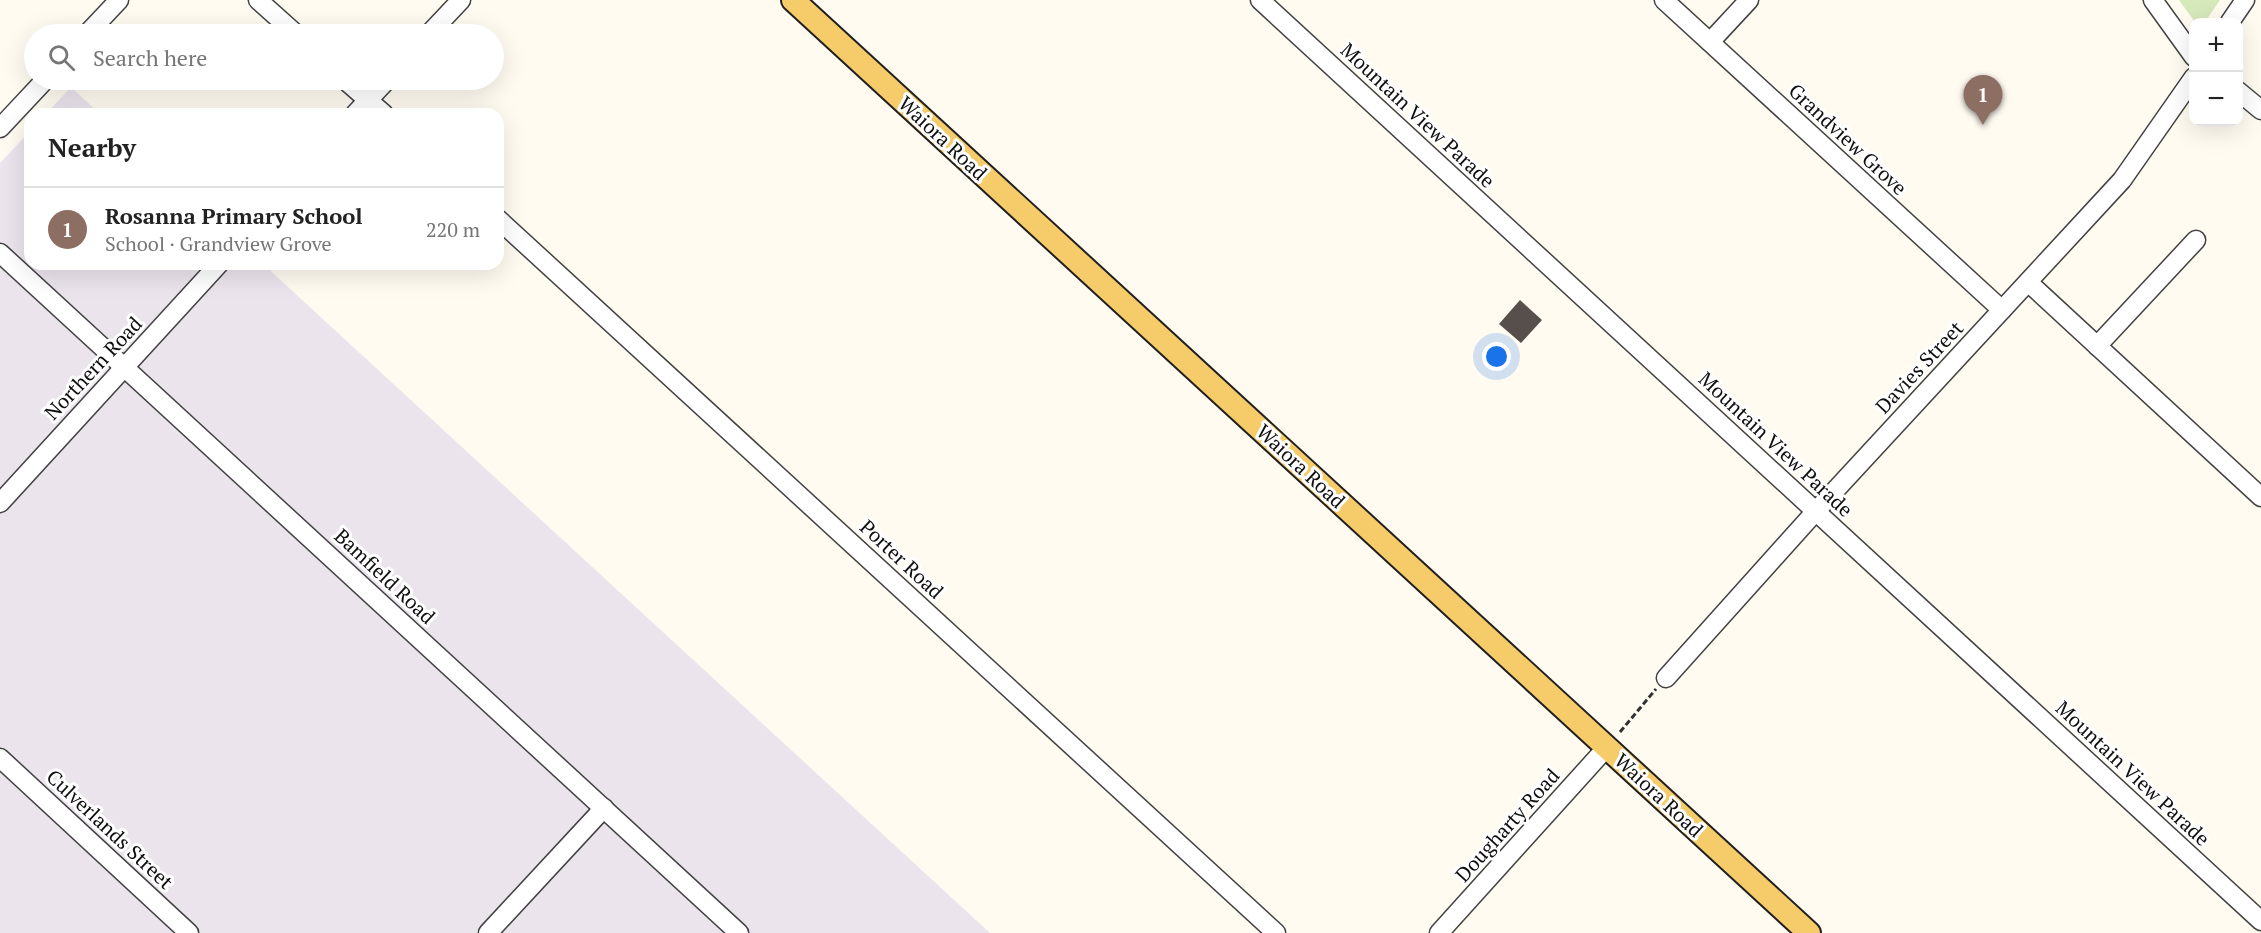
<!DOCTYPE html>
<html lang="en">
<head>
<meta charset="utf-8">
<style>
  body { margin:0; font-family:"PT Serif",serif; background:#f2f2f2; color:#222 }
  .controls { position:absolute; right:18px; top:18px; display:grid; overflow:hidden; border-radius:12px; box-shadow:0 6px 24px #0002 }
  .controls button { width:54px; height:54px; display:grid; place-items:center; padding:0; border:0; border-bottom:2px solid #e0e0e0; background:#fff; color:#222; font:30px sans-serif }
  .you { position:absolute; left:1497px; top:357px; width:21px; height:21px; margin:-15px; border:4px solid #fff; border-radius:50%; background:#1a73e8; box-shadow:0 0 0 9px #1a73e833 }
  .badge { display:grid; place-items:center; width:39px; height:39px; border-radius:50%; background:#ea580c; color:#fff; font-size:20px; font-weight:700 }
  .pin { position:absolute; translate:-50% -50px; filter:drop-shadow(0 2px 3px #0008) }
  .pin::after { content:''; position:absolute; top:32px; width:21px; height:18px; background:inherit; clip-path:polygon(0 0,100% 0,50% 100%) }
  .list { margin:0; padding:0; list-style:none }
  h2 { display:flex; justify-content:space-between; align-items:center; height:78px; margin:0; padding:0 24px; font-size:26px }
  h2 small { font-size:20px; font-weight:400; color:#767676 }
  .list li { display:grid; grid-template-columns:39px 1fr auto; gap:18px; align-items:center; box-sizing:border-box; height:84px; padding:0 24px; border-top:2px solid #e0e0e0 }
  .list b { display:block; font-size:22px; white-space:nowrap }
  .list p { margin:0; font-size:20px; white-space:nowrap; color:#767676 }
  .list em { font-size:20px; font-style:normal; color:#767676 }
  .icon { flex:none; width:33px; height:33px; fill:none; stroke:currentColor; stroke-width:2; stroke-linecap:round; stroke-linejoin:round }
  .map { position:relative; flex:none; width:2261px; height:933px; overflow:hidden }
  .search { position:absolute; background:#fff; box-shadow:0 6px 24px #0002; left:24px; top:24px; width:480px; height:66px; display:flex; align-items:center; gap:15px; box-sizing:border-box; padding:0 21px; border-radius:33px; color:#767676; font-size:22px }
  .panel { position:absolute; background:#fff; box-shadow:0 6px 24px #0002; left:24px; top:108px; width:480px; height:162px; border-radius:18px }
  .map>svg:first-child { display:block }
  .industrial { fill:#ebe4ed }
  .green { fill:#d5e9bb }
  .building { fill:#574f4b }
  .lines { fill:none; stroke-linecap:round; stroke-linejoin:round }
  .minor-casing { stroke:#424242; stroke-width:21 }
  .major-casing { stroke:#202020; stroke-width:26 }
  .path { stroke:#313131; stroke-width:3; stroke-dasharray:6 3; stroke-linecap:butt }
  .minor { stroke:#fff; stroke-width:18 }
  .major { stroke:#f6cb6a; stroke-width:22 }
  .labels { text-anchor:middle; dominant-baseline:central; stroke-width:6; stroke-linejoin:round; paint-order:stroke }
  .street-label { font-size:20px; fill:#0f0f0f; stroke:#fff }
</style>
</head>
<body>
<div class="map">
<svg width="2261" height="933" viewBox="0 0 2261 933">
  <rect width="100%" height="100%" fill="#fffbf1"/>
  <g class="industrial">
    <path d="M 71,87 L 100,114 L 46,114 Z"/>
    <path d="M 30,131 L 30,264 L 263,264 L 990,933 L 0,933 L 0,163 Z"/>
  </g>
  <path class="green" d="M 2179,0 L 2220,0 L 2205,22 L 2195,22 Z"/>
  <path class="building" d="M 1520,300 L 1542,320 L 1521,343 L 1499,324 Z"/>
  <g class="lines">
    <g class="minor-casing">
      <g id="minor">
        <path d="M 258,0 L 296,34"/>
        <path d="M 1260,0 L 2261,921"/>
        <path d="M 1664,0 L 2002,310"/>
        <path d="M 2153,0 L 2194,57"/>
        <path d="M 2230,22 L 2245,0"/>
        <path d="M 87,34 L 119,0"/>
        <path d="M 429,34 L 461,0"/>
        <path d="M 1710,42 L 1749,0"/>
        <path d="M 345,80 L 384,114"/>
        <path d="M 2238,91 L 2261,110"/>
        <path d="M 355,114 L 387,80"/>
        <path d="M 0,128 L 45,80"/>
        <path d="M 498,219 L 1276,933"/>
        <path d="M 0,253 L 739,933"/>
        <path d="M 2028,282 L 2261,497"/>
        <path d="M 2097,346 L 2196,240"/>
        <path d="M 0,503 L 219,264"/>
        <path d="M 1666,678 L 1816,511 L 2122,180 L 2194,77"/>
        <path d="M 0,758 L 189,933"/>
        <path d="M 488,933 L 604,808"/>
        <path d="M 1439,933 L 1607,747"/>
      </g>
    </g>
    <g class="major-casing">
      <path id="major" d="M 793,0 L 1809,933"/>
    </g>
    <path class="path" d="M 1620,732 L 1656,689"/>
    <use href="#minor" class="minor"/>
    <use href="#major" class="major"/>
  </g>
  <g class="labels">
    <g class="street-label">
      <text transform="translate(1418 115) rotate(43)">Mountain View Parade</text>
      <text transform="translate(943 138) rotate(43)">Waiora Road</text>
      <text transform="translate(1848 139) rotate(43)">Grandview Grove</text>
      <text transform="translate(1919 367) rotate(-47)">Davies Street</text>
      <text transform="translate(93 368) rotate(-47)">Northern Road</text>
      <text transform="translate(1776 444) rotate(43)">Mountain View Parade</text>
      <text transform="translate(1301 466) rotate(43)">Waiora Road</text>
      <text transform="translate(902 559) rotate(43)">Porter Road</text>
      <text transform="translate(385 576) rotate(43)">Bamfield Road</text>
      <text transform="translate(2133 773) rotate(43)">Mountain View Parade</text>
      <text transform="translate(1659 795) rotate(43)">Waiora Road</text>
      <text transform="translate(1507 825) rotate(-48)">Dougharty Road</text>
      <text transform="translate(110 829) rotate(43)">Culverlands Street</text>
    </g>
  </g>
</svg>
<div class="controls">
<button>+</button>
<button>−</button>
</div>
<div class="you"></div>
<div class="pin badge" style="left:1983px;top:125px;background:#8d6e63">1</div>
<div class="search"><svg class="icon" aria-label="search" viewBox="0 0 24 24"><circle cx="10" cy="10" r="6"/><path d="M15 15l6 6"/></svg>Search here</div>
<section class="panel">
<h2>Nearby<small></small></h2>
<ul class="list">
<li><span class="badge" style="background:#8d6e63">1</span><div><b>Rosanna Primary School</b><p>School · Grandview Grove</p></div><em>220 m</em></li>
</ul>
</section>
</div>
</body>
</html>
